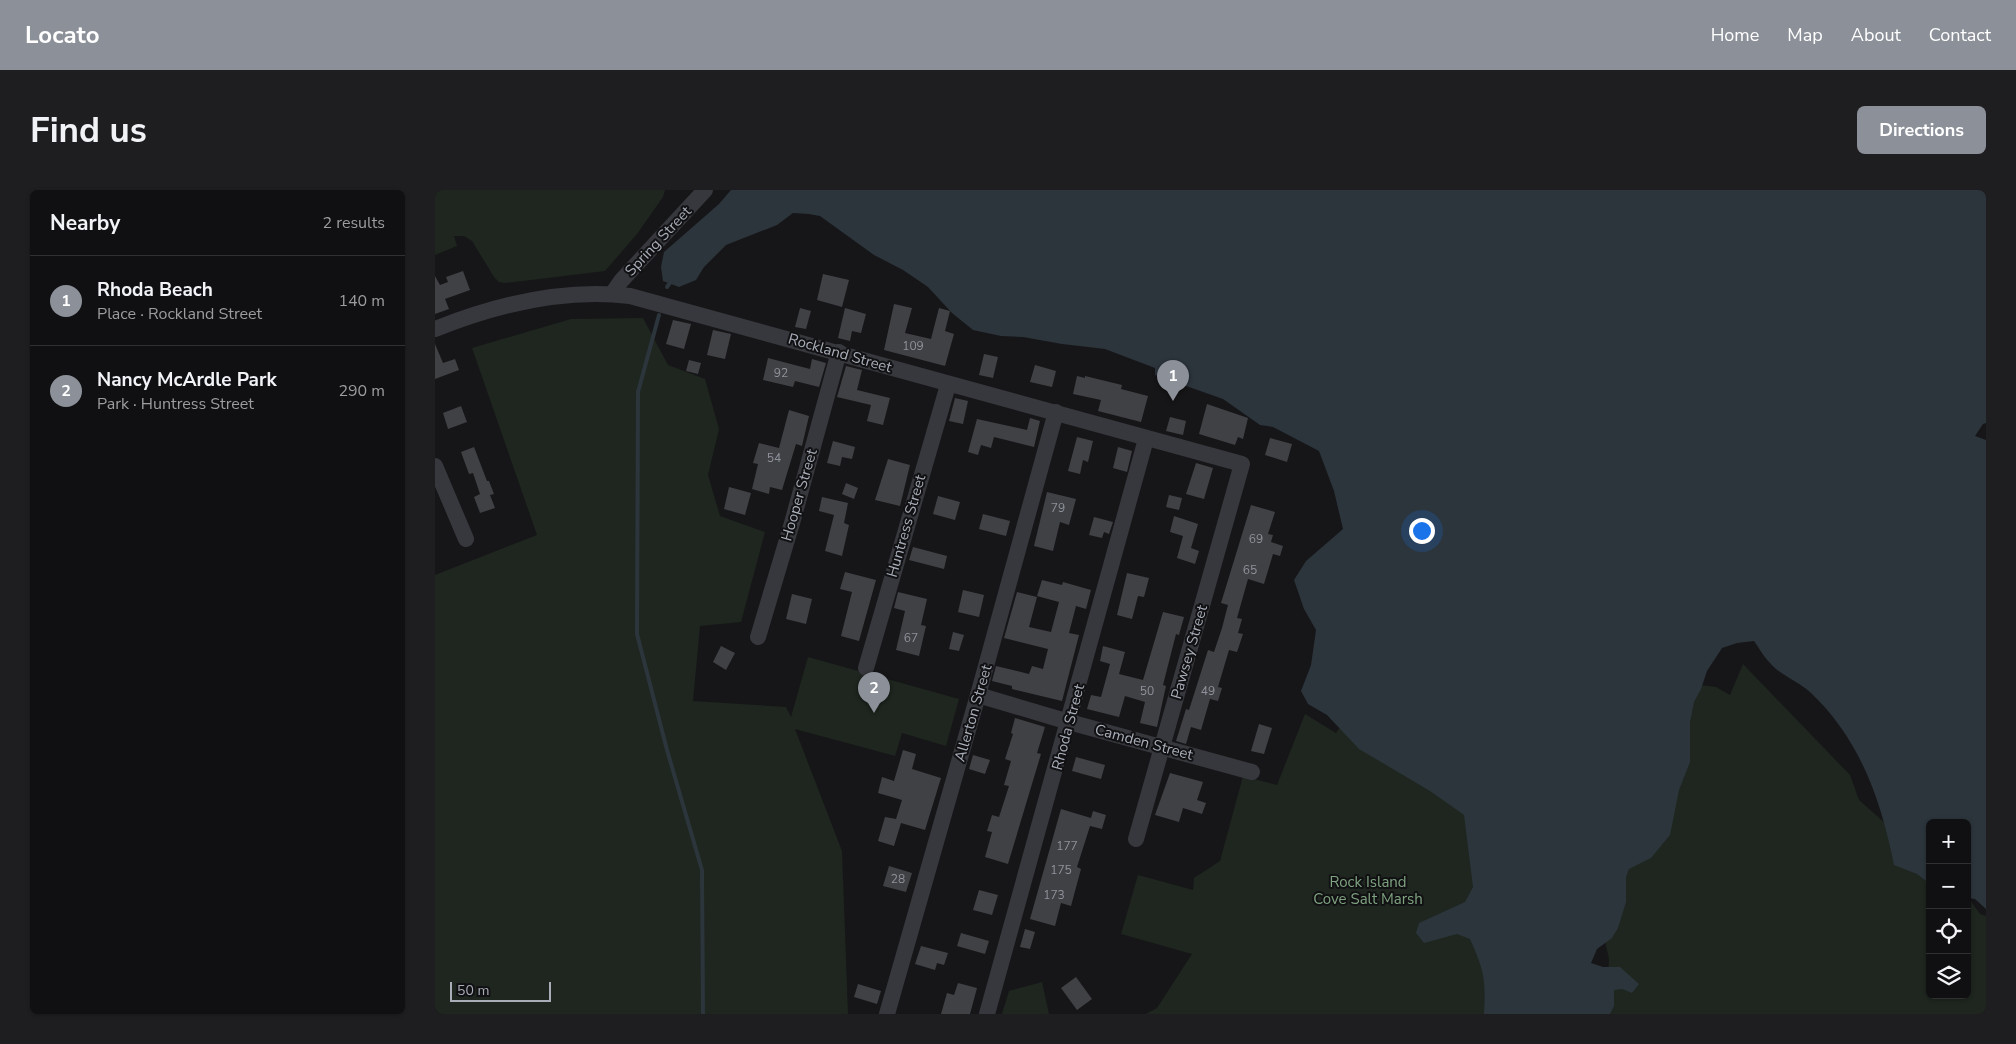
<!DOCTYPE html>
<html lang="en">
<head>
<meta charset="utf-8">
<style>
  body { margin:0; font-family:"Nunito Sans",sans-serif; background:#1e1e20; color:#f1f3f6 }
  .controls { position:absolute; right:15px; bottom:15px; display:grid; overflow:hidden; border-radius:8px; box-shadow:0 1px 4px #0004 }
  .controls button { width:45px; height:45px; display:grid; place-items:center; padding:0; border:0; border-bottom:1px solid #303032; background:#101012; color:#f1f3f6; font:25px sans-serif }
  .scale { position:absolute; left:15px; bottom:12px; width:101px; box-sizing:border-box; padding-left:5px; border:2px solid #a8adb8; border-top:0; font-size:14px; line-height:18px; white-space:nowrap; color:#a8adb8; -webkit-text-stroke:4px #111113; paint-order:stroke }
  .you { position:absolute; left:986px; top:340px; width:18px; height:18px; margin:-12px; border:4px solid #fff; border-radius:50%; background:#1a73e8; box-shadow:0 0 0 8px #1a73e833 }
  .badge { display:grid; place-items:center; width:32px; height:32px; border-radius:50%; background:#8c9099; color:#fff; font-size:16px; font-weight:700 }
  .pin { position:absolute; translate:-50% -41px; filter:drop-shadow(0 1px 2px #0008) }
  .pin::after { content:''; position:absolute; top:26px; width:18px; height:15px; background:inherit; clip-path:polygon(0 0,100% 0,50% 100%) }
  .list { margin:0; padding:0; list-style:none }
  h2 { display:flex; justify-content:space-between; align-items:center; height:65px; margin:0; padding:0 20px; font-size:21px }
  h2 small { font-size:16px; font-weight:400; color:#9c9d9f }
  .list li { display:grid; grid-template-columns:32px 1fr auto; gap:15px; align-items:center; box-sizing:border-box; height:90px; padding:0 20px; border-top:1px solid #303032 }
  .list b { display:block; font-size:19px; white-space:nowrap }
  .list p { margin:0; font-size:16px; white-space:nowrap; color:#9c9d9f }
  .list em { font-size:16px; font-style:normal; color:#9c9d9f }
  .icon { flex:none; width:28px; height:28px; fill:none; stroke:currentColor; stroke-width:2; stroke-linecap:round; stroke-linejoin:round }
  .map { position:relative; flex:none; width:1551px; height:824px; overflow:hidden; border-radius:8px }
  header { display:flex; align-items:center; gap:30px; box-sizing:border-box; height:70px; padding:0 25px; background:#8c9099; color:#fff }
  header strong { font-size:24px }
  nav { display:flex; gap:28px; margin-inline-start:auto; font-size:18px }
  .intro { display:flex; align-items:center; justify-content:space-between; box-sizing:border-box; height:120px; padding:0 30px }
  h1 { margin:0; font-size:35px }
  .button { padding:12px 22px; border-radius:8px; background:#8c9099; color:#fff; font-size:18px; font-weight:700 }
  main { display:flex; gap:30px; padding:0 30px }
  aside { flex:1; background:#101012; border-radius:8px; box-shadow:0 1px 4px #0004 }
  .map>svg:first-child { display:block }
  .green { fill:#1e261f }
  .water { fill:#2c353c }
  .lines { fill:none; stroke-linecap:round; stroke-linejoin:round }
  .stream { stroke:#2c353c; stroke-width:4 }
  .building { fill:#404145 }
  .minor { stroke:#37383d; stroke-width:16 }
  .labels { text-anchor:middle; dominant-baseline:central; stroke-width:4; stroke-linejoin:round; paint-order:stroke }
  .number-label { font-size:12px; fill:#8e929b }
  .street-label { font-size:15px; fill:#a8adb8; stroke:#111113 }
  .park-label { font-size:15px; fill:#7fa381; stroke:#111113 }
</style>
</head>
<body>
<header>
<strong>Locato</strong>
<nav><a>Home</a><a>Map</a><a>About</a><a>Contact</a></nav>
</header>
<div class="intro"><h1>Find us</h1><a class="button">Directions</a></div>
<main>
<aside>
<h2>Nearby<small>2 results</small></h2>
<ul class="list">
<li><span class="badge">1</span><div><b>Rhoda Beach</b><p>Place · Rockland Street</p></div><em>140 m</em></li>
<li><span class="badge">2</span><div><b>Nancy McArdle Park</b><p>Park · Huntress Street</p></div><em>290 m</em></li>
</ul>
</aside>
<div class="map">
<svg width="1551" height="824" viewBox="0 0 1551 824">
  <rect width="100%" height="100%" fill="#161618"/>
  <g class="green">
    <path d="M 0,0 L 230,0 L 228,7 L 202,44 L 170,81 L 70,93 L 64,92 L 59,87 L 37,51 L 29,46 L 19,46 L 22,56 L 0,65 Z"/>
    <path d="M 208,128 L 233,175 L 270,189 L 284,239 L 273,285 L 285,326 L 330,342 L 306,432 L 265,436 L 258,511 L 351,517 L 356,527 L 373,467 L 524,509 L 511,556 L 467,543 L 460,566 L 360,539 L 407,661 L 413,824 L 0,824 L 0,385 L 102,345 L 37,158 L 136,129 Z"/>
    <path d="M 1308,474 L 1415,585 L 1424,610 L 1495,673 L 1495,805 L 1532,805 L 1532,706 L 1545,724 L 1551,726 L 1551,824 L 1172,824 L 1171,817 L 1174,769 L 1163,720 L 1249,523 L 1265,495 L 1281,497 L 1295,505 Z"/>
    <path d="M 922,511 L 1029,625 L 1139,824 L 711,824 L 722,818 L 757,764 L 686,744 L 703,685 L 758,700 L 759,688 L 785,671 L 808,586 L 842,595 L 870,524 L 901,543 Z"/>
    <path d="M 607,792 L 614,824 L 567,824 L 574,801 Z"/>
  </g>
  <path class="water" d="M 296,0 L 1551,0 L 1551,233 L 1548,234 L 1540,246 L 1551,250 L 1551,719 L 1540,709 L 1532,708 L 1532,633 L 1495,633 L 1495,694 L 1482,684 L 1459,675 C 1446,610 1425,549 1375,502 C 1363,491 1345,485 1335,473 C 1329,467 1324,458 1319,451 L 1302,453 L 1287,458 L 1272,481 L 1266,499 L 1259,512 L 1255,532 L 1255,572 L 1244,600 L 1235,645 L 1216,668 L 1194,679 L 1191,687 L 1191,712 L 1183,738 L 1177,748 L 1162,759 L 1156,773 L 1168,777 L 1185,777 L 1204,794 L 1197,803 L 1187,799 L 1179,800 L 1179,816 L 1175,824 L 1049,824 C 1051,788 1049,781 1035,749 L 1022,744 L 989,753 L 981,743 L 984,733 L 1030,712 L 1038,697 L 1029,625 L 995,601 L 924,559 L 892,525 L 873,514 L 866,501 L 876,475 L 881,440 L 869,419 L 859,390 L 871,371 L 908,339 L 899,301 L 884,261 L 838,237 L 825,235 L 788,209 L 720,185 L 720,178 L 670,159 L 627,154 L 588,147 L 566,146 L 538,140 L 517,123 L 493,97 L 468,80 L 439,65 L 385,26 L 374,24 L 358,23 L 342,35 L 291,55 L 269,77 L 261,90 L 244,97 L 228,91 L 226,77 L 229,62 L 284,14 Z"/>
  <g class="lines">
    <g class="stream">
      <path d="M 232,97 L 237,90"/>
      <path d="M 224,125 L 203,202 L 202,444 L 232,560 L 267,680 L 268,824"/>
    </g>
  </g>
  <g class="building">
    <path d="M 28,81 L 35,100 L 10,109 L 14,119 L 0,124 L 0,86 L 5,95 L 13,92 L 11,87 Z"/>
    <path d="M 388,84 L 414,90 L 407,117 L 382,110 Z"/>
    <path d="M 459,114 L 477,118 L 470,143 L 496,149 L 504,118 L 515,121 L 510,141 L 519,144 L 510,176 L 449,160 Z"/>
    <path d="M 365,118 L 376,121 L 371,139 L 360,137 Z"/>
    <path d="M 410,118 L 431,124 L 426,143 L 417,141 L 415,151 L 403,148 Z"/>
    <path d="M 238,130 L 256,134 L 249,159 L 231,154 Z"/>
    <path d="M 278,140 L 296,144 L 290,169 L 272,165 Z"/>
    <path d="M 0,154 L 8,173 L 20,169 L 24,180 L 0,189 Z"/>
    <path d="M 549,164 L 563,167 L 558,188 L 544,185 Z"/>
    <path d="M 333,168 L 375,179 L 377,169 L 391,173 L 384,197 L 360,191 L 358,197 L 328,190 Z"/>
    <path d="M 254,170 L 266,173 L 263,184 L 251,181 Z"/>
    <path d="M 600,175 L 621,181 L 617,197 L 595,192 Z"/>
    <path d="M 411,176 L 427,180 L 422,200 L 455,208 L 448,235 L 432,231 L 436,215 L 402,207 Z"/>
    <path d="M 642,186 L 650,188 L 650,186 L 687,195 L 686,199 L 713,206 L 706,232 L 663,221 L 666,210 L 638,204 Z"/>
    <path d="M 520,208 L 533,211 L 528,234 L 514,231 Z"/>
    <path d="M 772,214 L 813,228 L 808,249 L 803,247 L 800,255 L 764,244 Z"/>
    <path d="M 26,216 L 32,232 L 13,239 L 8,223 Z"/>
    <path d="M 354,220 L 374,226 L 367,256 L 361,254 L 347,300 L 335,297 L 334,304 L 317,299 L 323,274 L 318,273 L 324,253 L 344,258 Z"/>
    <path d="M 735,227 L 751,231 L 748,245 L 731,241 Z"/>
    <path d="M 595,228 L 605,231 L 599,257 L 559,247 L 556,258 L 546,255 L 543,265 L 533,262 L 542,229 L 592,240 Z"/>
    <path d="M 642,247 L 658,251 L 653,272 L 648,270 L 645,284 L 633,281 Z"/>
    <path d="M 835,248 L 857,254 L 852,272 L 830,265 Z"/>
    <path d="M 398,251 L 420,257 L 417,269 L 407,267 L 405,276 L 392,273 Z"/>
    <path d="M 39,257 L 52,291 L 54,291 L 59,304 L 55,305 L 60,318 L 45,323 L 39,307 L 45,304 L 38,283 L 34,284 L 26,262 Z"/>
    <path d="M 683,257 L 697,261 L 692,282 L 678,278 Z"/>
    <path d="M 453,269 L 475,275 L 465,316 L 440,310 Z"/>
    <path d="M 761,273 L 778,278 L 769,309 L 751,304 Z"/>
    <path d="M 411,293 L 423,298 L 419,309 L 407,304 Z"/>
    <path d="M 294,297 L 316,303 L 310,325 L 289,319 Z"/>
    <path d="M 612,302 L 641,309 L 634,335 L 625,332 L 618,361 L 599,356 Z"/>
    <path d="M 734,305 L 747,308 L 744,320 L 731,317 Z"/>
    <path d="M 503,306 L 525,312 L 520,330 L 498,324 Z"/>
    <path d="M 387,307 L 413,313 L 409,333 L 414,335 L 407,366 L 390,361 L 399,325 L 384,321 Z"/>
    <path d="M 816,315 L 840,322 L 833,344 L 838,345 L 836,352 L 848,356 L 845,366 L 838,364 L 829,394 L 813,389 L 802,428 L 807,429 L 803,443 L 808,444 L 802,462 L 794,460 L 783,497 L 787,498 L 783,511 L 775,509 L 766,540 L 756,537 L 751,554 L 741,551 L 751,519 L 754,520 L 773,460 L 779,462 L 787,438 L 793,415 L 786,413 Z"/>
    <path d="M 548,324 L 575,331 L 571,346 L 544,339 Z"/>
    <path d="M 739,326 L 763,334 L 756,358 L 764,361 L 760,374 L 742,368 L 748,346 L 735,342 Z"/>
    <path d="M 659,327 L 678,332 L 674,344 L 669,342 L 667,348 L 654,345 Z"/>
    <path d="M 478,357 L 512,366 L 509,379 L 474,370 Z"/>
    <path d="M 410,382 L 441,390 L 424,451 L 406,446 L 417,402 L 405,399 Z"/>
    <path d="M 692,383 L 714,388 L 709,407 L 703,406 L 697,429 L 682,425 Z"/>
    <path d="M 607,390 L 627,395 L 628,392 L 656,400 L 651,419 L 641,416 L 634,443 L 644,445 L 627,511 L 577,499 L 577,496 L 557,491 L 561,476 L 594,484 L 597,476 L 608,479 L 613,459 L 569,448 L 582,402 L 602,407 L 594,437 L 616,442 L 624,412 L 602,406 Z"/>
    <path d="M 528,400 L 549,405 L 544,427 L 523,422 Z"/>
    <path d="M 463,402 L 492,409 L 486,435 L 491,436 L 484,466 L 461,460 L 470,421 L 459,418 Z"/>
    <path d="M 357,404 L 377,409 L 371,434 L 351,429 Z"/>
    <path d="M 728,422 L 749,427 L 744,445 L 741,444 L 728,495 L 731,496 L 722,537 L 705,533 L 710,512 L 690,506 L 684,527 L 652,519 L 656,505 L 666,507 L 675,474 L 665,471 L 668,456 L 690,462 L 684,484 L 708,490 Z"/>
    <path d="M 518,442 L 529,445 L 524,461 L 514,459 Z"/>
    <path d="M 286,456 L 300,463 L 291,480 L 278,472 Z"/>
    <path d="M 580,528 L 610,537 L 602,563 L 606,564 L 573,674 L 550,667 L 557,642 L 552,641 L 557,625 L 564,627 L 574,596 L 569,595 L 576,571 L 570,569 L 578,544 L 576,543 Z"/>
    <path d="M 824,534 L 837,538 L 829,564 L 816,561 Z"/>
    <path d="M 468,560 L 481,564 L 477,579 L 506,588 L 490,640 L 466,633 L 459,656 L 443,651 L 450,627 L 461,629 L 467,610 L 443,603 L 447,587 L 459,591 Z"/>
    <path d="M 538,565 L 555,570 L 550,584 L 534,579 Z"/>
    <path d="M 641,567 L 670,575 L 666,589 L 637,581 Z"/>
    <path d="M 735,583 L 768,592 L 762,610 L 771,613 L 767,624 L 748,618 L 744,632 L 720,625 Z"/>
    <path d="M 626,619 L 656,628 L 658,621 L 671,625 L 667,639 L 655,636 L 642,677 L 646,679 L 636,716 L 626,713 L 620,736 L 595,729 Z"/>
    <path d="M 454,676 L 477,683 L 471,702 L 448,696 Z"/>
    <path d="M 544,700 L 563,705 L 557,725 L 538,720 Z"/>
    <path d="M 590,739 L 600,742 L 595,759 L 585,757 Z"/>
    <path d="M 526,743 L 554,751 L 550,764 L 522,756 Z"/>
    <path d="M 486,756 L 513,763 L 509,775 L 502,773 L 500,780 L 480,774 Z"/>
    <path d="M 641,787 L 657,809 L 642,820 L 626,798 Z"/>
    <path d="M 523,793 L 542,798 L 535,824 L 506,824 L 512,803 L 519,805 Z"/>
    <path d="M 423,794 L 446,801 L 442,814 L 419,807 Z"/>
  </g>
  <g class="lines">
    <g class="minor">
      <path d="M 177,104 L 186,91 L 270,0"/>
      <path d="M 0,139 C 60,115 130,98 195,106 L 807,274 L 701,649"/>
      <path d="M 0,276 L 31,349"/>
      <path d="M 323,447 L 357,333 L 404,162"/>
      <path d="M 431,478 L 513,195"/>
      <path d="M 543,505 L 634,532 L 817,582"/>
      <path d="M 452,824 L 543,505 L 621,222"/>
      <path d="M 552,824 L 711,249"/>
    </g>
  </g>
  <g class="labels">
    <g class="number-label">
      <text x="478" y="156">109</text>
      <text x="346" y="183">92</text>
      <text x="339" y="268">54</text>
      <text x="623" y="318">79</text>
      <text x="821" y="349">69</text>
      <text x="815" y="380">65</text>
      <text x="476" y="448">67</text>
      <text x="712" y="501">50</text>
      <text x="773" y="501">49</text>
      <text x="632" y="656">177</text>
      <text x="626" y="680">175</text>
      <text x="463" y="689">28</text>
      <text x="619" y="705">173</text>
    </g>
    <g class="street-label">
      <text transform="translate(223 51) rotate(-47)">Spring Street</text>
      <text transform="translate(405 163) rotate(16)">Rockland Street</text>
      <text transform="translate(364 305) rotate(-74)">Hooper Street</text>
      <text transform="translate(471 336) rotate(-74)">Huntress Street</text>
      <text transform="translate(754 462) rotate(-74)">Pawsey Street</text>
      <text transform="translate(538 523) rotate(-74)">Allerton Street</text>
      <text transform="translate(633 537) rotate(-75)">Rhoda Street</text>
      <text transform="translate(709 552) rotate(15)">Camden Street</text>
    </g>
    <g class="park-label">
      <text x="933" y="692">Rock Island<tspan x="933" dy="17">Cove Salt Marsh</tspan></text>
    </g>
  </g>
</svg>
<div class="controls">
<button>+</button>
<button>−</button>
<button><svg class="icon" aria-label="locate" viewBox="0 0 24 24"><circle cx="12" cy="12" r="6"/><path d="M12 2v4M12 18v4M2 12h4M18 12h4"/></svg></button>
<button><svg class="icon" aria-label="layers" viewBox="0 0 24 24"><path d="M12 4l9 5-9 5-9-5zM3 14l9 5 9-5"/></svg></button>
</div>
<div class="scale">50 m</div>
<div class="you"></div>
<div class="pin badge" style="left:738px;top:211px">1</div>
<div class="pin badge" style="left:439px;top:523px">2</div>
</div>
</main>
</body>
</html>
